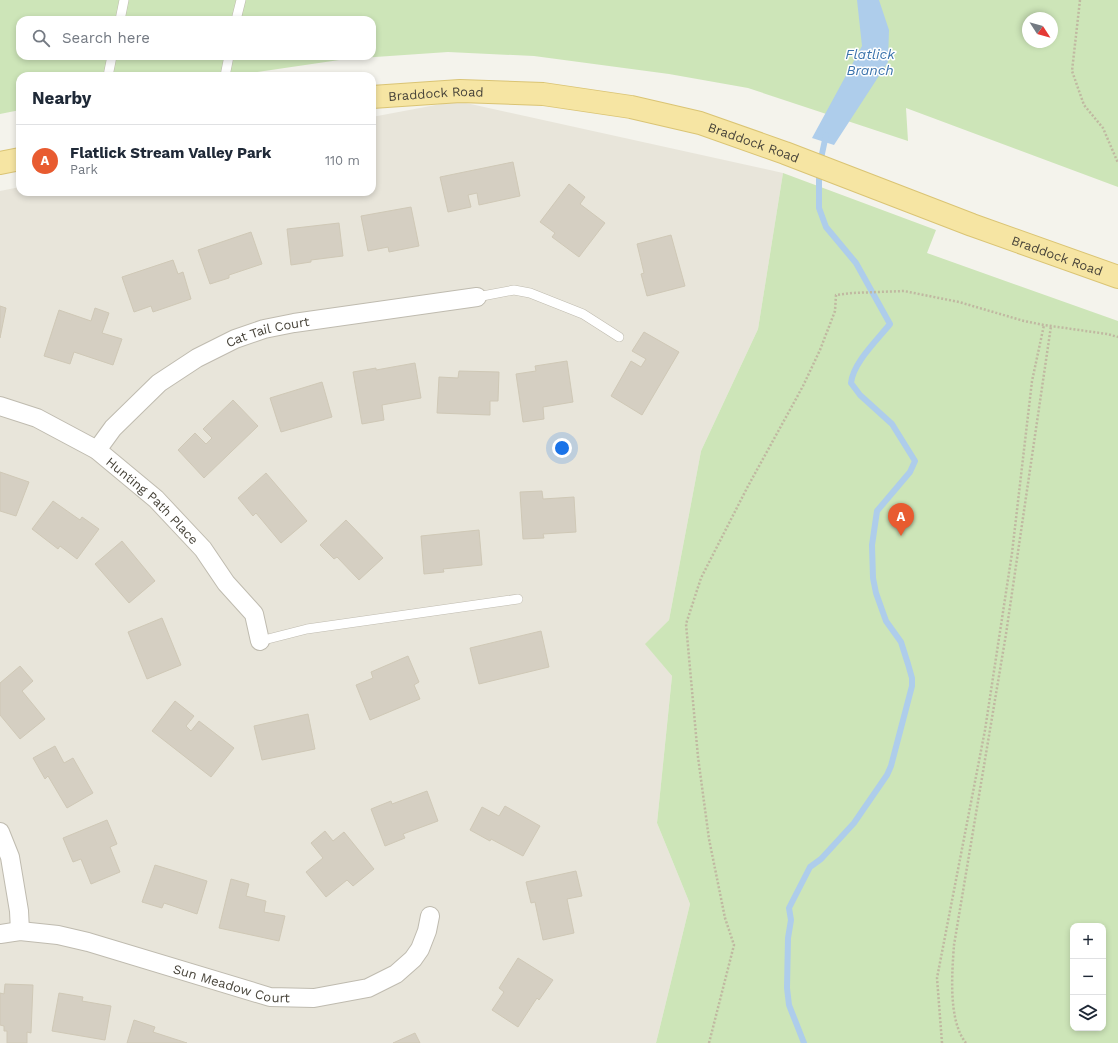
<!DOCTYPE html>
<html lang="en">
<head>
<meta charset="utf-8">
<style>
  body { margin:0; font-family:"Work Sans",sans-serif; background:#f2f2f3; color:#1f2937 }
  .controls { position:absolute; right:12px; bottom:12px; display:grid; overflow:hidden; border-radius:8px; box-shadow:0 2px 6px #0003 }
  .controls button { width:36px; height:36px; display:grid; place-items:center; padding:0; border:0; border-bottom:1px solid #e0e1e3; background:#fff; color:#1f2937; font:20px sans-serif }
  .compass { position:absolute; left:1022px; top:12px; width:36px; height:36px; border-radius:50%; background:#fff; box-shadow:0 2px 6px #0003; rotate:126deg }
  .you { position:absolute; left:562px; top:448px; width:14px; height:14px; margin:-10px; border:3px solid #fff; border-radius:50%; background:#1a73e8; box-shadow:0 0 0 6px #1a73e833 }
  .badge { display:grid; place-items:center; width:26px; height:26px; border-radius:50%; background:#e85b30; color:#fff; font-size:13px; font-weight:700 }
  .pin { position:absolute; translate:-50% -33px; filter:drop-shadow(0 1px 2px #0008) }
  .pin::after { content:''; position:absolute; top:21px; width:14px; height:12px; background:inherit; clip-path:polygon(0 0,100% 0,50% 100%) }
  .list { margin:0; padding:0; list-style:none }
  h2 { display:flex; justify-content:space-between; align-items:center; height:52px; margin:0; padding:0 16px; font-size:17px }
  h2 small { font-size:13px; font-weight:400; color:#747a83 }
  .list li { display:grid; grid-template-columns:26px 1fr auto; gap:12px; align-items:center; box-sizing:border-box; height:72px; padding:0 16px; border-top:1px solid #e0e1e3 }
  .list b { display:block; font-size:15px; white-space:nowrap }
  .list p { margin:0; font-size:13px; white-space:nowrap; color:#747a83 }
  .list em { font-size:13px; font-style:normal; color:#747a83 }
  .icon { flex:none; width:22px; height:22px; fill:none; stroke:currentColor; stroke-width:2; stroke-linecap:round; stroke-linejoin:round }
  .map { position:relative; flex:none; width:1118px; height:1043px; overflow:hidden }
  .search { position:absolute; background:#fff; box-shadow:0 2px 6px #0003; left:16px; top:16px; width:360px; height:44px; display:flex; align-items:center; gap:10px; box-sizing:border-box; padding:0 14px; border-radius:12px; color:#747a83; font-size:15px }
  .panel { position:absolute; background:#fff; box-shadow:0 2px 6px #0003; left:16px; top:72px; width:360px; height:124px; border-radius:12px }
  .map>svg:first-child { display:block }
  .residential { fill:#e8e5da }
  .green { fill:#cde5b8; fill-rule:evenodd }
  .water { fill:#aecdeb }
  .lines { fill:none; stroke-linecap:round; stroke-linejoin:round }
  .stream { stroke:#aecdeb; stroke-width:6 }
  .building { fill:#d5cfc2; stroke:#cfc8b6 }
  .service-casing { stroke:#bfbbaf; stroke-width:10 }
  .minor-casing { stroke:#bfbbaf; stroke-width:20 }
  .primary-casing { stroke:#dac474; stroke-width:24 }
  .path { stroke:#c0b8a1; stroke-width:2.5; stroke-dasharray:2 2; stroke-linecap:butt }
  .service { stroke:#fff; stroke-width:9 }
  .minor { stroke:#fff; stroke-width:18 }
  .primary { stroke:#f6e5a3; stroke-width:22 }
  .labels { text-anchor:middle; dominant-baseline:central; stroke-width:3; stroke-linejoin:round; paint-order:stroke }
  .street-label { font-size:13px; fill:#48443a; stroke:#fff }
  .water-label { font-size:14px; font-style:italic; fill:#3b73ac; stroke:#fff }
</style>
</head>
<body>
<div class="map">
<svg width="1118" height="1043" viewBox="0 0 1118 1043">
  <rect width="100%" height="100%" fill="#f4f3ec"/>
  <path class="residential" d="M 457,101 L 783,173 L 758,329 L 701,451 L 669,620 L 646,644 L 672,676 L 657,823 L 690,904 L 656,1043 L 0,1043 L 0,191 L 20,187 L 20,192 L 372,192 L 372,117 Z"/>
  <g class="green">
    <path d="M 0,0 L 1118,0 L 1118,187 L 906,108 L 908,141 L 748,88 L 669,74 L 534,56 L 448,52 L 346,59 L 231,76 L 20,76 L 20,110 L 0,114 ZM 1028,18 L 1052,18 L 1052,42 L 1028,42 ZM 20,20 L 372,20 L 372,56 L 20,56 Z"/>
    <path d="M 783,173 L 936,230 L 927,253 L 1118,321 L 1118,1043 L 656,1043 L 690,904 L 657,823 L 672,676 L 645,644 L 669,620 L 701,451 L 758,329 ZM 1073,926 L 1103,926 L 1103,1028 L 1073,1028 Z"/>
  </g>
  <path class="water" d="M 857,0 L 879,0 L 889,30 L 888,62 L 834,145 L 812,138 L 862,46 Z"/>
  <g class="lines">
    <path class="stream" d="M 804,1043 L 789,1005 L 787,988 L 788,938 L 791,920 L 789,908 L 810,867 L 821,859 L 854,823 L 887,775 L 891,766 L 912,686 L 912,678 L 908,664 L 901,642 L 886,621 L 876,593 L 873,578 L 872,545 L 877,511 L 910,472 L 915,461 L 892,424 L 860,395 L 851,383 C 853,363 877,340 890,324 L 856,263 L 826,227 L 819,208 L 819,168 L 826,135"/>
  </g>
  <g class="building">
    <path d="M 513,162 L 520,196 L 479,205 L 477,193 L 468,195 L 471,207 L 448,212 L 440,177 Z"/>
    <path d="M 569,184 L 585,197 L 580,204 L 605,223 L 579,257 L 552,237 L 555,233 L 540,222 Z"/>
    <path d="M 411,207 L 419,246 L 389,252 L 388,247 L 368,251 L 361,216 Z"/>
    <path d="M 339,223 L 343,256 L 311,260 L 311,262 L 291,265 L 287,229 Z"/>
    <path d="M 251,232 L 262,264 L 229,275 L 229,278 L 210,284 L 198,250 Z"/>
    <path d="M 671,235 L 685,286 L 647,296 L 641,274 L 644,273 L 637,244 Z"/>
    <path d="M 173,260 L 178,274 L 183,272 L 191,299 L 153,312 L 151,306 L 134,312 L 122,277 Z"/>
    <path d="M 0,306 L 6,308 L 0,338 Z"/>
    <path d="M 95,308 L 109,313 L 102,333 L 122,339 L 113,365 L 74,352 L 70,364 L 44,356 L 59,310 L 91,321 Z"/>
    <path d="M 644,332 L 679,352 L 642,415 L 611,396 L 631,361 L 641,367 L 646,359 L 632,351 Z"/>
    <path d="M 567,361 L 573,402 L 543,407 L 544,419 L 523,422 L 516,374 L 536,371 L 535,366 Z"/>
    <path d="M 415,363 L 421,398 L 382,405 L 384,420 L 362,424 L 353,372 L 376,368 L 376,370 Z"/>
    <path d="M 459,371 L 499,372 L 498,401 L 490,401 L 490,415 L 437,413 L 439,377 L 458,378 Z"/>
    <path d="M 322,382 L 332,417 L 281,432 L 270,398 Z"/>
    <path d="M 233,400 L 258,426 L 204,478 L 178,450 L 195,433 L 206,444 L 212,438 L 203,429 Z"/>
    <path d="M 0,472 L 29,482 L 16,516 L 0,511 Z"/>
    <path d="M 266,473 L 307,521 L 281,543 L 256,513 L 253,516 L 238,498 Z"/>
    <path d="M 542,491 L 543,499 L 574,497 L 576,532 L 543,534 L 544,538 L 523,539 L 520,492 Z"/>
    <path d="M 53,501 L 80,520 L 82,517 L 99,529 L 77,559 L 60,546 L 58,549 L 32,529 Z"/>
    <path d="M 346,520 L 383,558 L 359,580 L 337,557 L 334,559 L 320,545 Z"/>
    <path d="M 479,530 L 482,565 L 443,569 L 444,572 L 424,574 L 421,536 Z"/>
    <path d="M 122,541 L 155,581 L 129,603 L 95,564 Z"/>
    <path d="M 162,618 L 181,665 L 147,679 L 128,632 Z"/>
    <path d="M 541,631 L 549,667 L 479,684 L 470,648 Z"/>
    <path d="M 408,656 L 419,682 L 414,685 L 420,699 L 370,720 L 356,685 L 373,678 L 371,672 Z"/>
    <path d="M 20,666 L 33,681 L 22,691 L 45,719 L 20,739 L 0,715 L 0,683 Z"/>
    <path d="M 175,701 L 194,716 L 186,726 L 191,731 L 199,721 L 234,748 L 211,777 L 152,731 Z"/>
    <path d="M 308,714 L 315,749 L 262,760 L 254,726 Z"/>
    <path d="M 55,746 L 64,763 L 73,758 L 93,793 L 67,808 L 48,776 L 45,779 L 33,758 Z"/>
    <path d="M 427,791 L 438,821 L 403,834 L 405,838 L 385,846 L 371,809 L 391,801 L 392,804 Z"/>
    <path d="M 505,806 L 540,826 L 523,856 L 491,839 L 490,841 L 470,830 L 482,807 L 499,816 Z"/>
    <path d="M 107,820 L 117,844 L 110,847 L 120,872 L 91,884 L 81,859 L 73,862 L 63,838 Z"/>
    <path d="M 325,831 L 333,841 L 344,832 L 374,869 L 353,886 L 347,880 L 326,897 L 306,872 L 323,858 L 311,843 Z"/>
    <path d="M 155,865 L 207,881 L 197,914 L 164,903 L 162,908 L 142,902 Z"/>
    <path d="M 576,871 L 582,896 L 567,899 L 574,933 L 543,940 L 535,902 L 531,903 L 526,882 Z"/>
    <path d="M 231,879 L 249,884 L 246,896 L 266,901 L 264,912 L 285,916 L 279,941 L 219,928 Z"/>
    <path d="M 518,958 L 553,980 L 539,1000 L 537,998 L 518,1027 L 492,1010 L 504,992 L 499,988 Z"/>
    <path d="M 5,984 L 33,985 L 31,1033 L 27,1032 L 27,1043 L 7,1043 L 7,1031 L 4,1031 L 4,1026 L 0,1025 L 0,993 L 4,994 Z"/>
    <path d="M 59,993 L 83,997 L 82,1001 L 111,1006 L 105,1040 L 52,1031 Z"/>
    <path d="M 134,1020 L 155,1027 L 153,1032 L 187,1043 L 127,1043 Z"/>
    <path d="M 415,1033 L 420,1043 L 393,1043 Z"/>
  </g>
  <g class="lines">
    <g class="service-casing">
      <g id="service">
        <path d="M 120,20 L 124,0"/>
        <path d="M 236,20 L 241,0"/>
        <path d="M 108,76 L 112,56"/>
        <path d="M 225,76 L 229,56"/>
        <path d="M 477,297 L 514,290 L 530,293 L 583,314 L 619,337"/>
        <path d="M 260,641 L 307,629 L 518,599"/>
      </g>
    </g>
    <g class="minor-casing">
      <g id="minor">
        <path id="s1" d="M 0,406 L 37,418 L 97,450 L 156,499 L 203,549 L 226,583 L 254,614 L 260,641"/>
        <path id="s2" d="M 97,450 L 113,428 L 159,383 L 197,358 L 235,339 L 264,329 L 294,323 L 477,297"/>
        <path d="M 0,832 L 10,857 L 19,911 L 20,931"/>
        <path id="s3" d="M 0,934 L 20,931 L 58,935 L 88,942 L 270,997 L 314,998 L 368,988 L 396,974 L 413,959 L 420,949 L 427,931 L 430,916"/>
      </g>
    </g>
    <g class="primary-casing">
      <g id="primary">
        <path id="s4" d="M 372,97 L 460,91 L 543,94 L 631,107 L 700,123 L 785,153 L 972,225 L 1118,277"/>
        <path d="M 0,163 L 20,159"/>
      </g>
    </g>
    <g class="path">
      <path d="M 1080,0 L 1072,71 L 1084,105 L 1103,128 L 1118,163"/>
      <path d="M 709,1043 L 734,945 L 725,918 L 709,839 L 698,757 L 686,624 L 701,578 L 747,488 L 803,386 L 820,350 L 835,311 L 836,295 L 852,293 L 904,291 L 959,302 L 1024,321 L 1044,325 L 1107,334 L 1118,337"/>
      <path d="M 942,1043 L 937,978 L 985,730 L 1012,553 L 1032,381 L 1044,325"/>
      <path d="M 966,1043 C 948,1021 952,973 954,945 L 1006,634 L 1051,326"/>
    </g>
    <use href="#service" class="service"/>
    <use href="#minor" class="minor"/>
    <use href="#primary" class="primary"/>
  </g>
  <g class="labels">
    <g class="street-label">
      <text stroke="none"><textPath href="#s4" startOffset="64">Braddock Road</textPath></text>
      <text stroke="none"><textPath href="#s4" startOffset="388">Braddock Road</textPath></text>
      <text stroke="none"><textPath href="#s4" startOffset="712">Braddock Road</textPath></text>
      <text stroke="none"><textPath href="#s2" startOffset="213">Cat Tail Court</textPath></text>
      <text stroke="none"><textPath href="#s1" startOffset="182">Hunting Path Place</textPath></text>
      <text stroke="none"><textPath href="#s3" startOffset="239">Sun Meadow Court</textPath></text>
    </g>
    <g class="water-label">
      <text x="870" y="54">Flatlick<tspan x="870" dy="16">Branch</tspan></text>
    </g>
  </g>
</svg>
<div class="controls">
<button>+</button>
<button>−</button>
<button><svg class="icon" aria-label="layers" viewBox="0 0 24 24"><path d="M12 4l9 5-9 5-9-5zM3 14l9 5 9-5"/></svg></button>
</div>
<svg class="compass" viewBox="-18 -18 36 36"><path d="M0-13l5 13h-10z" fill="#e53935"/><path d="M0 13l5-13h-10z" fill="#747a83"/></svg>
<div class="you"></div>
<div class="pin badge" style="left:901px;top:536px">A</div>
<div class="search"><svg class="icon" aria-label="search" viewBox="0 0 24 24"><circle cx="10" cy="10" r="6"/><path d="M15 15l6 6"/></svg>Search here</div>
<section class="panel">
<h2>Nearby<small></small></h2>
<ul class="list">
<li><span class="badge">A</span><div><b>Flatlick Stream Valley Park</b><p>Park</p></div><em>110 m</em></li>
</ul>
</section>
</div>
</body>
</html>
